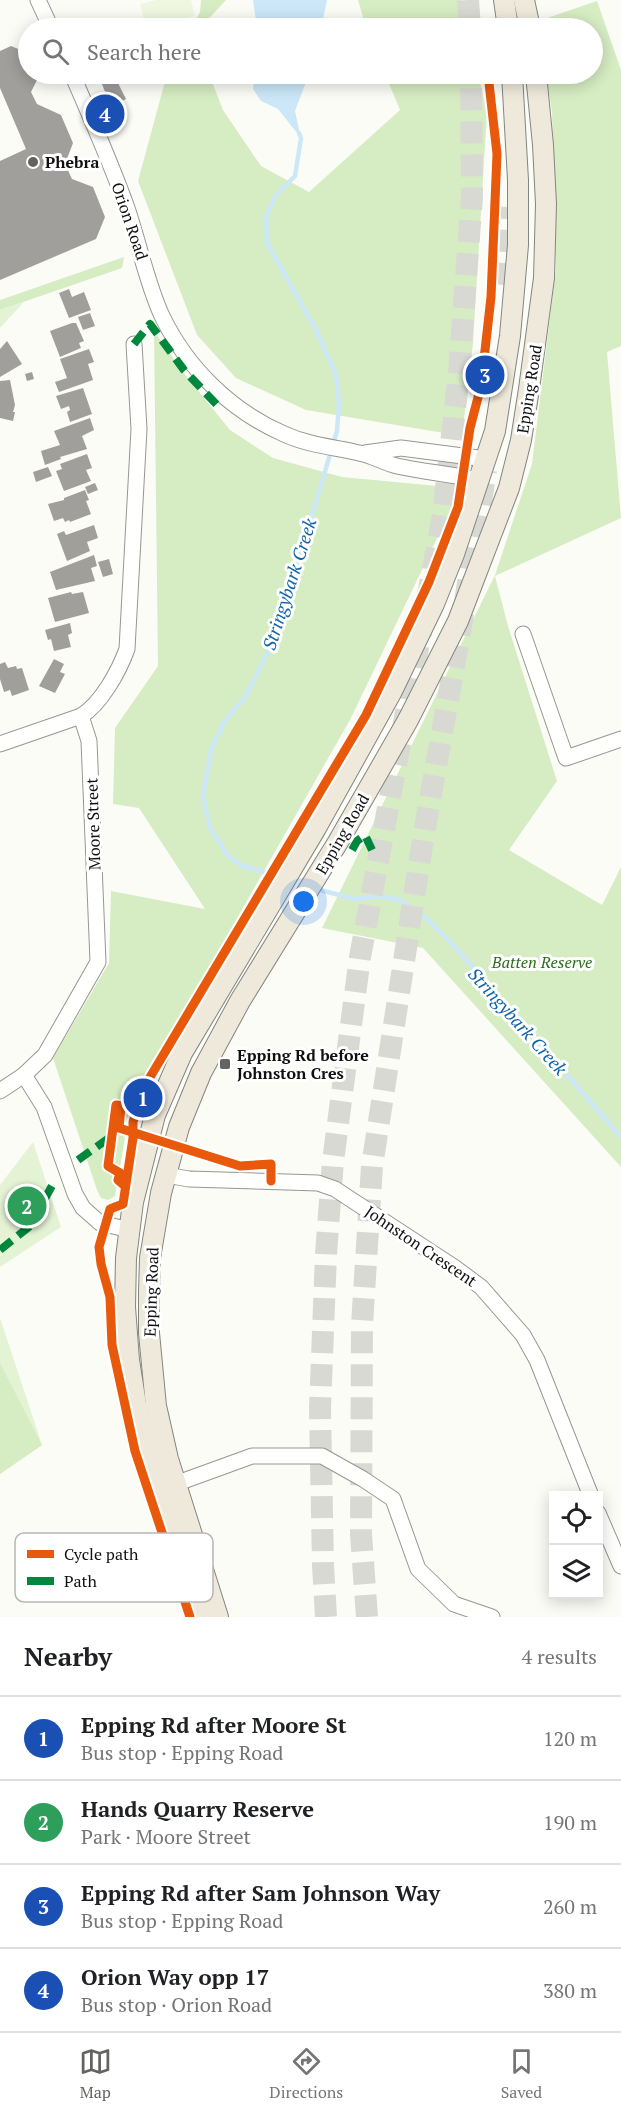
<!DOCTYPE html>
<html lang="en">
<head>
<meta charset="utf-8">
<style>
  body { margin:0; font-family:"PT Serif",serif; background:#f6f6f6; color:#202124 }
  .controls { position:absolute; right:18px; bottom:18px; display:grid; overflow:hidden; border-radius:0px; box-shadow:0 3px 15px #0003 }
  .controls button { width:54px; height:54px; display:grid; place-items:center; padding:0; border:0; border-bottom:2px solid #e0e0e0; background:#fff; color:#202124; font:30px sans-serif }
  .you { position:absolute; left:304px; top:902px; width:21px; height:21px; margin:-15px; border:4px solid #fff; border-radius:50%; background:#1a73e8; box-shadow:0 0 0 9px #1a73e833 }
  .badge { display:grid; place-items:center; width:39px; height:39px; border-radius:50%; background:#636361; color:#fff; font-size:20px; font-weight:700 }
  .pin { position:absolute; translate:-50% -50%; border:3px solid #fff; box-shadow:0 2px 6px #0006 }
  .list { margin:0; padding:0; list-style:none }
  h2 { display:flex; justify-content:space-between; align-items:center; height:78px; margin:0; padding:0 24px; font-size:26px }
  h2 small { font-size:20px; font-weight:400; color:#757577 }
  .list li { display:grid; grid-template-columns:39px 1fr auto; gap:18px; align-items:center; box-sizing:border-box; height:84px; padding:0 24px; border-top:2px solid #e0e0e0 }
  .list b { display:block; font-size:22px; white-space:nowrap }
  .list p { margin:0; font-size:20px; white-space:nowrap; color:#757577 }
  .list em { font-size:20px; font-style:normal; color:#757577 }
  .icon { flex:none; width:33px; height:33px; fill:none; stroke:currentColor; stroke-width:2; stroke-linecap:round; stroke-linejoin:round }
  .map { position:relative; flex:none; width:621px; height:1617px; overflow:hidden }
  .search { position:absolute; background:#fff; box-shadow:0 3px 15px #0003; left:18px; right:18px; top:18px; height:66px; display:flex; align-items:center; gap:15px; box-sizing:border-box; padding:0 21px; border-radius:33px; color:#757577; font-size:22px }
  .sheet { height:414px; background:#fff }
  nav { display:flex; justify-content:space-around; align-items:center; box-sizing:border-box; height:84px; border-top:2px solid #e0e0e0; background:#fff; font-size:16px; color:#757577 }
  nav a { display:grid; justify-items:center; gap:3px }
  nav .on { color:#636361 }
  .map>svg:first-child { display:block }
  .green { fill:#e5f3d5 }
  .forest { fill:#d6ecc3 }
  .pitch { fill:#eff7e0 }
  .water { fill:#cbe7f8 }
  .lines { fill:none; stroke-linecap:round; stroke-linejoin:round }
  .stream { stroke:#cbe7f8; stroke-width:4.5 }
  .building { fill:#a09f9c }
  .highway-tunnel { stroke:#d9d9d4; stroke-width:22; stroke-dasharray:22 11; stroke-linecap:butt }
  .minor-casing { stroke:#969694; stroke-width:17 }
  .major-casing { stroke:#848481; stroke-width:22 }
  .minor { stroke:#fffffe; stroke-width:15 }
  .major { stroke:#eee9da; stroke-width:20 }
  .quiet { stroke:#00873e; stroke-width:8; stroke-dasharray:15 8; stroke-linecap:butt }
  .cycleway-casing { stroke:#fff; stroke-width:13 }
  .cycleway { stroke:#e8590c; stroke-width:9 }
  .poi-dot { fill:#636361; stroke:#fff; stroke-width:2 }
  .labels { text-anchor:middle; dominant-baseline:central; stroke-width:6; stroke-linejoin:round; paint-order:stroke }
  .poi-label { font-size:16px; font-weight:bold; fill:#101010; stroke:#fff; text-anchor:start }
  .street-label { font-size:16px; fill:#101010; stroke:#fff }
  .park-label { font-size:16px; font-style:italic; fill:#2b6d1c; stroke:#fff }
  .water-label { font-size:18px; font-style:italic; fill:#1264aa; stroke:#fff }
  .key { fill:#fff; stroke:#b7b7b7; stroke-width:1.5 }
  .key-label { font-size:16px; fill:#101010 }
</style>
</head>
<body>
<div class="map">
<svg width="621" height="1617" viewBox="0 0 621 1617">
  <rect width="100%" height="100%" fill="#fcfcf7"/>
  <g class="green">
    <path d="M 24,302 L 0,328 L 0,310 Z"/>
    <path d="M 33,1142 L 61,1227 L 0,1267 L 0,1185 Z"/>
    <path d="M 0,1318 L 42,1445 L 0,1474 Z"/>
  </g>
  <g class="forest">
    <path d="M 201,0 L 226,0 L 200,28 L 191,28 L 200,12 Z"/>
    <path d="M 358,0 L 461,0 L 468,28 L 366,28 Z"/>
    <path d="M 597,1 L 621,70 L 621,346 L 607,352 L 621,518 L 495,576 L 508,626 L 557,781 L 509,850 L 602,905 L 621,867 L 621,1167 L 423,948 L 322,928 L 495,575 L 532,464 L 556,269 L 552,112 L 546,74 L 592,74 L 592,28 L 540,28 L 539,25 L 550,17 Z"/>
    <path d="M 167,74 L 209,74 L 223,110 L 261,166 L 309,192 L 400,110 L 385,74 L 478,74 L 487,112 L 473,343 L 462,436 L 306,410 L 236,378 L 197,335 L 138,181 Z"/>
    <path d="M 124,257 L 122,268 L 0,310 L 0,300 Z"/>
    <path d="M 154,331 L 183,372 L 230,430 L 273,458 L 342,477 L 437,486 L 454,503 L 351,718 L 215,957 L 132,1096 L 115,1196 L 108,1200 L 101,1198 L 97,1190 L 53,1058 L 109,963 L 111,891 L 205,909 L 139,808 L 113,804 L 115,728 L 158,666 Z"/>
    <path d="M 0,1363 L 42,1445 L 0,1474 Z"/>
  </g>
  <path class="pitch" d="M 157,0 L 191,0 L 195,16 L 146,28 L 140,4 Z"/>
  <g class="water">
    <path d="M 253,0 L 327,0 L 321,28 L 257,28 Z"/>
    <path d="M 255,74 L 309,74 L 295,111 L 301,138 L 278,109 L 261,101 L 253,89 Z"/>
  </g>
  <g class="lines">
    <g class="stream">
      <path d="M 279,877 L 243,866 L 228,856 L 210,828 L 203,797 L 211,750 L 224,722 L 246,696 L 276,636 L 337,431 L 339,403 L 336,375 L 316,330 L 267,243 L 266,217 L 276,195 L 295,176 L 301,138 L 299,133"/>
      <path d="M 316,889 L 355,899 L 379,896 L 400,900 L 425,917 L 455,947 L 621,1137"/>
    </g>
  </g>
  <g class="building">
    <path d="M 11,46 L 28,53 L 28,74 L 40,74 L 31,92 L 37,104 L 61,115 L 73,143 L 65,164 L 72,179 L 93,187 L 105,217 L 96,239 L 0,280 L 0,161 L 26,149 L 0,88 L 0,51 Z"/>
    <path d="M 98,74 L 117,74 L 120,80 L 117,81 L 126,99 L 111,107 Z"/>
    <path d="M 69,289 L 72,297 L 84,292 L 91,310 L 69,318 L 59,293 Z"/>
    <path d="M 90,313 L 95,326 L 83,330 L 78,317 Z"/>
    <path d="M 72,323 L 76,323 L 84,341 L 79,343 L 81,348 L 60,357 L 50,331 Z"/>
    <path d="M 7,341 L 22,364 L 0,377 L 0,349 Z"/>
    <path d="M 89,349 L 94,362 L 88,364 L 93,380 L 59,392 L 55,382 L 67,378 L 60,359 Z"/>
    <path d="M 32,372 L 34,379 L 27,381 L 25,374 Z"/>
    <path d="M 10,380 L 15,405 L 13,412 L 15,412 L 13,421 L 0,418 L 0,381 Z"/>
    <path d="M 83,388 L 92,414 L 70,422 L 67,412 L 70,410 L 69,406 L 61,409 L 56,396 Z"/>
    <path d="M 90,418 L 94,430 L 82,436 L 87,449 L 60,457 L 61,459 L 45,465 L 41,451 L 60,445 L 54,431 Z"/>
    <path d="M 87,454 L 92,468 L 86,470 L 91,481 L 64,491 L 56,471 L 62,469 L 60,464 Z"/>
    <path d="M 48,467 L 52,476 L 36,482 L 33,472 Z"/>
    <path d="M 95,483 L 98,490 L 88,494 L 85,487 Z"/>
    <path d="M 85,490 L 89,500 L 86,501 L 91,514 L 70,522 L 69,520 L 65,522 L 63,518 L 54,521 L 48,504 L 64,500 L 64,498 Z"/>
    <path d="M 94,525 L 98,538 L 87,542 L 90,551 L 67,561 L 57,534 L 64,531 L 66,535 Z"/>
    <path d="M 94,555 L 97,566 L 91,568 L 95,581 L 56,590 L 50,572 Z"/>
    <path d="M 109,559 L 113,574 L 103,577 L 98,562 Z"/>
    <path d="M 71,592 L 72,594 L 83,592 L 89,613 L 55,622 L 48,598 Z"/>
    <path d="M 70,623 L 72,633 L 68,635 L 71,647 L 54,651 L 51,639 L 48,640 L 45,630 Z"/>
    <path d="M 54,659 L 64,664 L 60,672 L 65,674 L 55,693 L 39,686 Z"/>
    <path d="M 5,662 L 8,668 L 16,666 L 17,669 L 22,668 L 29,690 L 12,696 L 10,690 L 4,692 L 0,679 L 0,664 Z"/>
  </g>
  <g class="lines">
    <g class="highway-tunnel">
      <path d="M 468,0 L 470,28"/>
      <path d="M 506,285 L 509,207"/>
      <path d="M 326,1617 L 323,1565 L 320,1409 L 326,1254 L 333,1161 L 360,957 L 443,515 L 459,373 L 472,196 L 471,74"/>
      <path d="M 367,1617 L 361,1534 L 362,1325 L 372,1166 L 424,833 L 461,627 L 486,470"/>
    </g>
    <g class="minor-casing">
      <g id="minor">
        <path d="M 38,0 L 51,28"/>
        <path d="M 72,74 C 91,118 111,163 127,208 C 139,243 147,284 162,316 C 187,368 231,411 284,434 C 308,445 333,447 359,453 C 372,455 384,463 397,466 C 424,472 451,474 478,480"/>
        <path d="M 365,453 L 401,448 L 486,459"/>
        <path d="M 523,634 L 566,758 L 621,739"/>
        <path d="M 0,744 L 81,716"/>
        <path d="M 24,1075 L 44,1107 L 75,1194 L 83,1208 L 100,1223 L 130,1230"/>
        <path d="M 0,1091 L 24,1075 L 45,1055 L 98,962 L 89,741 L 81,716 C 101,704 119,671 127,649 L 139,429 L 134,344"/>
        <path d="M 166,1175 L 189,1179 L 318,1183 L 335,1189 L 454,1267 L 481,1287 L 523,1335 L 537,1360 L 591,1496"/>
        <path d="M 175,1484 L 252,1456 L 322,1456 L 363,1479 L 393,1499 L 418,1569 L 454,1604 L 492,1617"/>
        <path d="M 598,1513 L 621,1566"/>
      </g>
    </g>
    <g class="major-casing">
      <g id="major">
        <path d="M 504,0 L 508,28"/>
        <path d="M 524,0 L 530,28"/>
        <path d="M 202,1617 L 147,1449 L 137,1411 L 129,1360 L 125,1307 L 126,1258 L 133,1202 L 155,1115 L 182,1053 L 316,828 L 391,693 L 434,604 L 454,554 L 495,431 L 510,336 L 518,245 L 518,180 L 512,74"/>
        <path d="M 218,1617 L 168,1459 L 156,1406 L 149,1333 L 149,1292 L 150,1258 L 161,1193 L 179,1127 L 201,1073 L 240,1001 L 338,842 L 408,720 L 458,621 L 509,488 L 521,440 L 529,389 L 544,278 L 546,204 L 543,145 L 536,74"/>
      </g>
    </g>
    <use href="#minor" class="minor"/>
    <use href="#major" class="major"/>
    <g class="quiet">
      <path d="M 134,344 L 150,324 L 184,370 L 218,406"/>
      <path d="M 352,850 L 357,841 L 365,835 L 372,850"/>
      <path d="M 78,1160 L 113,1135"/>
      <path d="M 0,1250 L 30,1226 L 54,1182"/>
    </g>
    <g class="cycleway-casing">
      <g id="cycleway">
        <path d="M 125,1186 L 118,1180 L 120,1173 L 108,1166 L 116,1105 L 121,1106 L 119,1128 L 240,1166 L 271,1164 L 271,1181"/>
        <path d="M 190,1617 L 135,1451 L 112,1345 L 110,1297 L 101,1264 L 99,1247 L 110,1209 L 123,1204 L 133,1138 L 133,1122 L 143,1089 L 366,715 L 429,582 L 458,507 L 470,428 L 481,386 L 491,297 L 497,154 L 488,74"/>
      </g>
    </g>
    <use href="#cycleway" class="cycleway"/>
  </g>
  <g class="poi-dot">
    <circle cx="33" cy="162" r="6"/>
    <rect x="219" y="1058" width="12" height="12" rx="3"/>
  </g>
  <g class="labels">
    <g class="poi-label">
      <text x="45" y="162">Phebra</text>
      <text x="237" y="1055">Epping Rd before<tspan x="237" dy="18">Johnston Cres</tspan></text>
    </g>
    <g class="street-label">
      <text transform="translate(130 221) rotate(71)">Orion Road</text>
      <text transform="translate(529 389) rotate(-81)">Epping Road</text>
      <text transform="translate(93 824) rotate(-92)">Moore Street</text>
      <text transform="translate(342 834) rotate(-60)">Epping Road</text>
      <text transform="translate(421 1246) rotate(34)">Johnston Crescent</text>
      <text transform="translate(151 1292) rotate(-88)">Epping Road</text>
    </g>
    <g class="park-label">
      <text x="542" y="962">Batten Reserve</text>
    </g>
    <g class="water-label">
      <text transform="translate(289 584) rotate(-72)">Stringybark Creek</text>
      <text transform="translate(518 1021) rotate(48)">Stringybark Creek</text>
    </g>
  </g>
  <rect x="15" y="1533" width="198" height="69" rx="9" class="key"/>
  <rect x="27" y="1550" width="27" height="8" fill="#e8590c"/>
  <rect x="27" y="1577" width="27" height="8" fill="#00873e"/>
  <g class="key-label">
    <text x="64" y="1560">Cycle path</text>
    <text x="64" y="1587">Path</text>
  </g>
</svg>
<div class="controls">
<button><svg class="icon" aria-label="locate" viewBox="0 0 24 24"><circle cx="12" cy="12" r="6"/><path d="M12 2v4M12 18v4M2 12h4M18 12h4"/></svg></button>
<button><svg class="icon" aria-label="layers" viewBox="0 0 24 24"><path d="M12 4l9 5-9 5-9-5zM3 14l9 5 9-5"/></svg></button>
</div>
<div class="you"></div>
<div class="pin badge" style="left:143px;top:1098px;background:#1a4fb4">1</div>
<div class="pin badge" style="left:27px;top:1206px;background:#2e9e5b">2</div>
<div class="pin badge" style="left:485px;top:375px;background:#1a4fb4">3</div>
<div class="pin badge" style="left:105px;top:114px;background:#1a4fb4">4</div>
<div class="search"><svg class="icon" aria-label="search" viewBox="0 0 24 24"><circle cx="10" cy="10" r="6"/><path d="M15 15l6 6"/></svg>Search here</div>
</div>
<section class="sheet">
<h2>Nearby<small>4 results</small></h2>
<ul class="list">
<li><span class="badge" style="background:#1a4fb4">1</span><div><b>Epping Rd after Moore St</b><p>Bus stop · Epping Road</p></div><em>120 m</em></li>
<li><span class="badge" style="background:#2e9e5b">2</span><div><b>Hands Quarry Reserve</b><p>Park · Moore Street</p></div><em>190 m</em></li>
<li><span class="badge" style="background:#1a4fb4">3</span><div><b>Epping Rd after Sam Johnson Way</b><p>Bus stop · Epping Road</p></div><em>260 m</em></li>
<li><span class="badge" style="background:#1a4fb4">4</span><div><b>Orion Way opp 17</b><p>Bus stop · Orion Road</p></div><em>380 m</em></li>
</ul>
</section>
<nav>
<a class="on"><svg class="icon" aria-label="map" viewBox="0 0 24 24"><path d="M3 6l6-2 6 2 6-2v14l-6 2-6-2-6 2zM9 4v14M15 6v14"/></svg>Map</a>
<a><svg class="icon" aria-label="directions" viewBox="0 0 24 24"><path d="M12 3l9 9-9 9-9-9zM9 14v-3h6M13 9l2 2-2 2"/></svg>Directions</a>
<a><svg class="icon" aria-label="saved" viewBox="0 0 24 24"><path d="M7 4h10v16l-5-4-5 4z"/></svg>Saved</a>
</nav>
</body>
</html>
